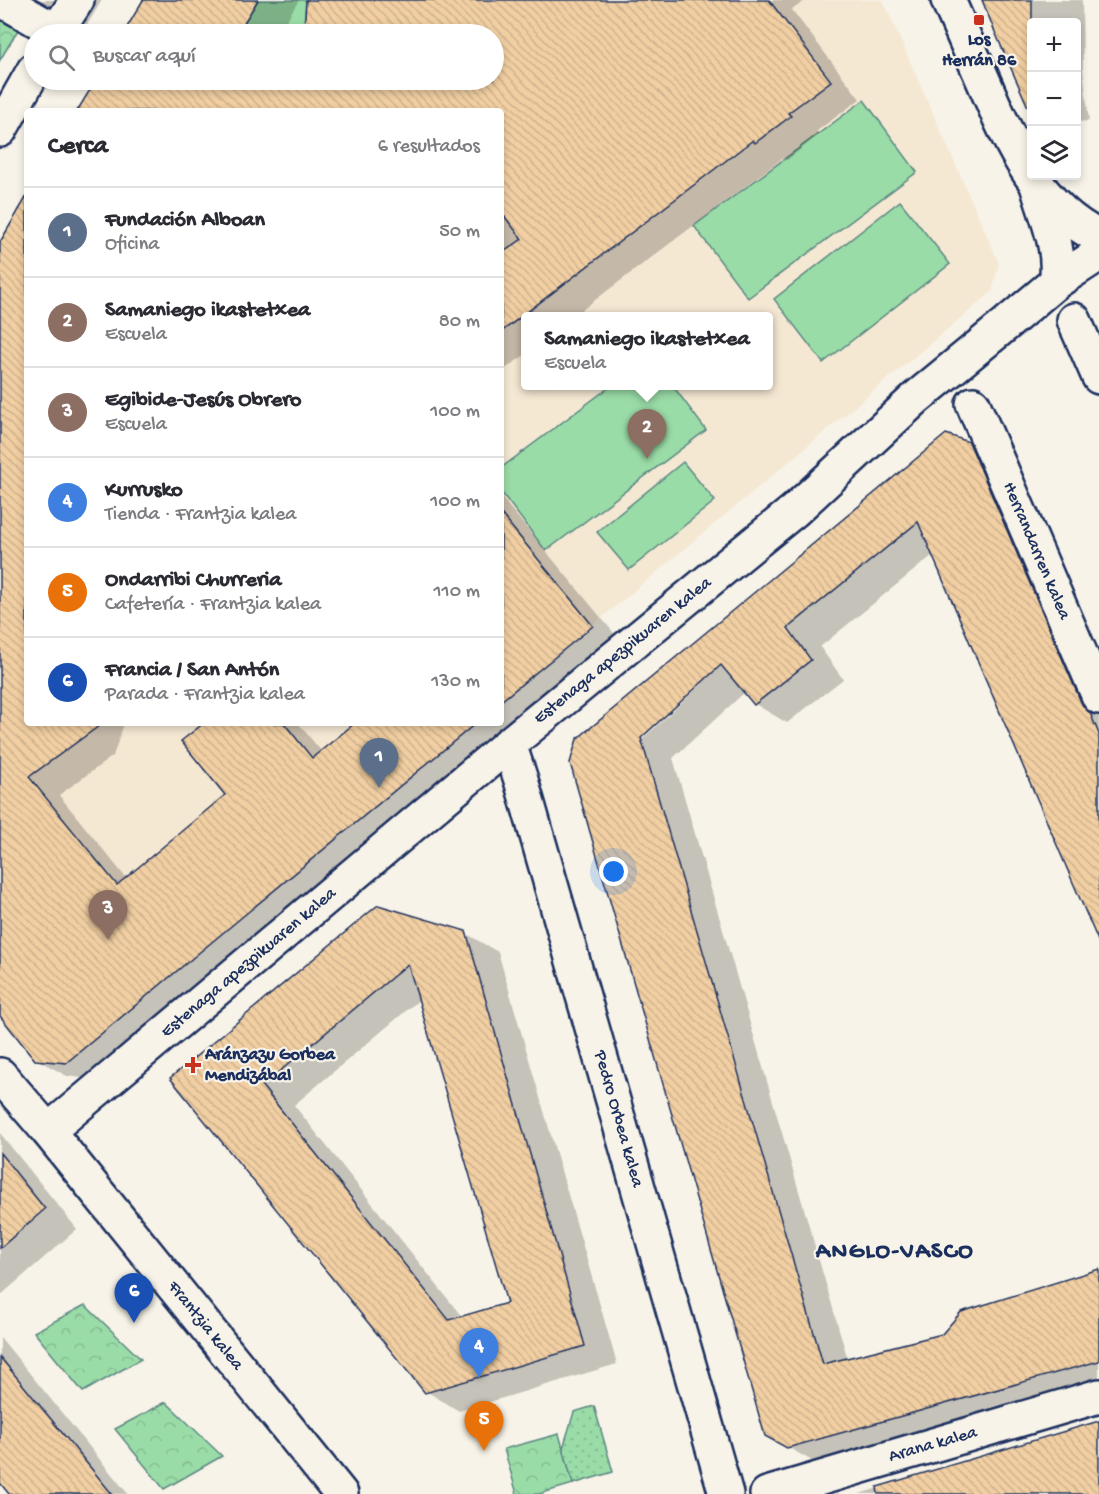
<!DOCTYPE html>
<html lang="es">
<head>
<meta charset="utf-8">
<style>
  body { margin:0; font-family:"Gochi Hand",sans-serif; background:#f2f2f3; color:#2b2b33 }
  .controls { position:absolute; right:18px; top:18px; display:grid; overflow:hidden; border-radius:6px; box-shadow:0 3px 9px #0003 }
  .controls button { width:54px; height:54px; display:grid; place-items:center; padding:0; border:0; border-bottom:2px solid #e1e1e2; background:#fff; color:#2b2b33; font:30px sans-serif }
  .you { position:absolute; left:614px; top:872px; width:21px; height:21px; margin:-15px; border:4px solid #fff; border-radius:50%; background:#1a73e8; box-shadow:0 0 0 9px #1a73e833 }
  .badge { display:grid; place-items:center; width:39px; height:39px; border-radius:50%; background:#0b8043; color:#fff; font-size:20px; font-weight:700 }
  .pin { position:absolute; translate:-50% -50px; filter:drop-shadow(0 2px 3px #0008) }
  .pin::after { content:''; position:absolute; top:32px; width:21px; height:18px; background:inherit; clip-path:polygon(0 0,100% 0,50% 100%) }
  .popup { position:absolute; left:521px; top:312px; width:252px; height:78px; box-sizing:border-box; display:grid; place-content:center; border-radius:6px; background:#fff; filter:drop-shadow(0 2px 4px #0005); font-size:20px; white-space:nowrap; color:#7c7c81 }
  .popup b { font-size:22px; color:#2b2b33 }
  .popup::after { content:''; position:absolute; left:50%; top:100%; margin-left:-12px; border:12px solid transparent; border-top-color:#fff }
  .list { margin:0; padding:0; list-style:none }
  h2 { display:flex; justify-content:space-between; align-items:center; height:78px; margin:0; padding:0 24px; font-size:26px }
  h2 small { font-size:20px; font-weight:400; color:#7c7c81 }
  .list li { display:grid; grid-template-columns:39px 1fr auto; gap:18px; align-items:center; box-sizing:border-box; height:90px; padding:0 24px; border-top:2px solid #e1e1e2 }
  .list b { display:block; font-size:22px; white-space:nowrap }
  .list p { margin:0; font-size:20px; white-space:nowrap; color:#7c7c81 }
  .list em { font-size:20px; font-style:normal; color:#7c7c81 }
  .icon { flex:none; width:33px; height:33px; fill:none; stroke:currentColor; stroke-width:2; stroke-linecap:round; stroke-linejoin:round }
  .map { position:relative; flex:none; width:1099px; height:1494px; overflow:hidden }
  .search { position:absolute; background:#fff; box-shadow:0 3px 9px #0003; left:24px; top:24px; width:480px; height:66px; display:flex; align-items:center; gap:15px; box-sizing:border-box; padding:0 21px; border-radius:33px; color:#7c7c81; font-size:22px }
  .panel { position:absolute; background:#fff; box-shadow:0 3px 9px #0003; left:24px; top:108px; width:480px; height:618px; border-radius:6px }
  .map>svg:first-child { display:block }
  .built { fill:#f5e8d3; fill-rule:evenodd }
  .grass { fill:url(#grass-dots); stroke:#5a8682; stroke-width:1.5 }
  .park { fill:url(#park-crowns); stroke:#5a8682; stroke-width:1.5 }
  .garden { fill:#9adca7; stroke:#5a8682; stroke-width:1.5 }
  .shadow { fill:#0003; fill-rule:evenodd }
  .building { fill:url(#building-back-hatch); stroke:#1b2f5e; stroke-width:1.5; fill-rule:evenodd }
  .lines { fill:none; stroke-linecap:round; stroke-linejoin:round }
  .minor-casing { stroke:#1b2f5e; stroke-width:38 }
  .major-casing { stroke:#1b2f5e; stroke-width:38 }
  .minor { stroke:#f7f3e8; stroke-width:33 }
  .major { stroke:#f7f3e8; stroke-width:33 }
  .poi-dot { fill:#c8321e; stroke:#f7f3e8; stroke-width:2 }
  .labels { text-anchor:middle; dominant-baseline:central; stroke-width:4.5; stroke-linejoin:round; paint-order:stroke }
  .poi-label { font-size:18px; font-weight:bold; fill:#1b2f5e; stroke:#f7f3e8 }
  .street-label { font-size:18px; fill:#1b2f5e; stroke:#f7f3e8 }
  .district-label { font-size:24px; font-weight:bold; letter-spacing:1.5px; fill:#1b2f5e; stroke:#f7f3e8 }
</style>
</head>
<body>
<div class="map">
<svg width="1099" height="1494" viewBox="0 0 1099 1494">
  <defs>
    <pattern id="grass-dots" width="8" height="8" patternUnits="userSpaceOnUse" patternTransform="scale(1.5)"><rect width="8" height="8" fill="#9adca7"/><path d="M2 2h.1M6 6h.1" fill="none" stroke="#84bd92" stroke-width="1.8" stroke-linecap="round"/></pattern>
    <pattern id="park-crowns" width="20" height="18" patternUnits="userSpaceOnUse" patternTransform="scale(1.5)"><rect width="20" height="18" fill="#9adca7"/><path d="M2 6a3 3 0 1 1 6 0M12 15a3 3 0 1 1 6 0" fill="none" stroke="#84bd92"/></pattern>
    <pattern id="building-back-hatch" width="6" height="6" patternUnits="userSpaceOnUse" patternTransform="scale(1.5)"><rect width="6" height="6" fill="#f1cfa2"/><path d="M-1 5l2 2M0 0l6 6M5-1l2 2" fill="none" stroke="#ceb28e"/></pattern>
  </defs>
  <rect width="100%" height="100%" fill="#f7f3e8"/>
  <filter id="ink" filterUnits="userSpaceOnUse"><feTurbulence type="fractalNoise" baseFrequency=".0167" numOctaves="2"/><feDisplacementMap in="SourceGraphic" scale="12" xChannelSelector="R" yChannelSelector="G"/><feConvolveMatrix kernelMatrix="1 2 1 2 8 2 1 2 1" color-interpolation-filters="sRGB"/></filter>
  <g filter="url(#ink)">
    <g class="built">
      <path d="M 753,0 L 883,0 L 999,263 L 992,292 L 501,702 L 501,194 ZM 526,316 L 768,316 L 768,386 L 526,386 Z"/>
      <path d="M 0,680 L 27,723 L 476,723 L 66,1063 L 35,1060 L 0,1016 Z"/>
    </g>
    <path class="grass" d="M 594,1406 L 613,1472 L 573,1484 L 563,1448 L 574,1412 Z"/>
    <g class="park">
      <path d="M 0,0 L 30,10 L 0,60 Z"/>
      <path d="M 85,1305 L 141,1359 L 83,1392 L 34,1332 Z"/>
      <path d="M 166,1402 L 222,1456 L 164,1489 L 115,1429 Z"/>
      <path d="M 559,1434 L 573,1484 L 539,1494 L 517,1494 L 504,1449 Z"/>
    </g>
    <g class="garden">
      <path d="M 258,0 L 306,0 L 304,34 L 237,34 Z"/>
      <path d="M 864,100 L 917,172 L 748,298 L 694,226 Z"/>
      <path d="M 900,201 L 950,264 L 823,363 L 774,299 Z"/>
      <path d="M 611,386 L 673,386 L 706,430 L 546,551 L 501,492 L 501,468 Z"/>
      <path d="M 683,462 L 715,501 L 629,570 L 597,532 Z"/>
    </g>
    <g class="shadow">
      <path d="M 17,0 L 102,0 L 87,25 L 56,8 L 46,6 L 35,10 Z"/>
      <path d="M 144,0 L 299,0 L 278,34 L 124,34 Z"/>
      <path d="M 308,0 L 806,0 L 792,10 L 860,99 L 817,131 L 820,134 L 787,160 L 783,158 L 574,316 L 526,316 L 526,354 L 501,372 L 501,111 L 78,111 L 97,80 L 295,80 L 302,84 L 303,80 L 494,80 L 494,34 L 305,34 Z"/>
      <path d="M 984,0 L 1082,0 L 1083,68 L 1089,121 L 1076,122 L 1076,22 L 1032,22 Z"/>
      <path d="M 27,198 L 27,723 L 124,723 L 113,756 L 59,795 L 127,879 L 227,796 L 206,723 L 298,723 L 322,752 L 357,723 L 501,723 L 501,497 L 623,644 L 97,1080 L 67,1076 L 36,1059 L 0,1014 L 0,243 Z"/>
      <path d="M 968,443 L 1001,462 L 1099,689 L 1099,939 L 933,555 L 820,647 L 843,679 L 787,723 L 755,704 L 745,692 L 673,758 L 848,1360 L 942,1336 L 1099,1271 L 1099,1388 L 821,1466 L 766,1435 L 572,763 ZM 701,682 L 702,684 L 636,745 L 634,742 Z"/>
      <path d="M 465,933 L 498,952 L 617,1364 L 459,1411 L 426,1391 L 172,1078 ZM 420,999 L 509,1304 L 463,1318 L 294,1105 Z"/>
      <path d="M 0,1133 L 77,1229 L 0,1296 Z"/>
      <path d="M 0,1337 L 128,1494 L 11,1494 L 0,1480 Z"/>
      <path d="M 1099,1422 L 1099,1494 L 859,1494 L 1034,1441 Z"/>
    </g>
    <g class="building">
      <path d="M 143,0 L 258,0 L 237,34 L 123,34 Z"/>
      <path d="M 306,0 L 769,0 L 831,81 L 788,113 L 791,116 L 755,143 L 753,140 L 501,332 L 501,254 L 522,239 L 501,212 L 501,111 L 77,111 L 96,80 L 297,80 L 301,82 L 301,80 L 494,80 L 494,34 L 304,34 Z"/>
      <path d="M 982,0 L 1032,0 L 1032,116 L 995,32 Z"/>
      <path d="M 27,196 L 27,723 L 103,723 L 29,777 L 117,885 L 225,795 L 181,741 L 204,723 L 284,723 L 312,758 L 355,723 L 476,723 L 66,1063 L 35,1060 L 0,1016 L 0,242 Z"/>
      <path d="M 946,434 L 969,442 L 1082,704 L 1090,713 L 1099,734 L 1099,943 L 918,522 L 788,628 L 811,660 L 754,705 L 721,665 L 641,738 L 823,1364 L 942,1334 L 961,1312 L 1099,1269 L 1099,1361 L 787,1448 L 765,1436 L 570,763 L 577,739 Z"/>
      <path d="M 501,514 L 593,626 L 501,701 Z"/>
      <path d="M 378,905 L 466,931 L 585,1346 L 425,1393 L 170,1078 ZM 408,964 L 507,1303 L 449,1320 L 262,1086 Z"/>
      <path d="M 0,1153 L 45,1209 L 0,1248 Z"/>
      <path d="M 0,1357 L 28,1391 L 112,1494 L 9,1494 L 0,1483 Z"/>
      <path d="M 1099,1421 L 1099,1494 L 878,1494 L 877,1487 Z"/>
    </g>
    <g class="lines">
      <g class="minor-casing">
        <g id="minor">
          <path d="M 2,0 L 40,22 L 66,34"/>
          <path d="M 55,34 L 77,0"/>
          <path d="M 0,130 L 34,70"/>
          <path d="M 1037,185 C 1046,216 1062,250 1056,282"/>
          <path d="M 1074,320 L 1099,377"/>
          <path d="M 973,404 L 1099,697"/>
          <path d="M 509,744 L 521,780 L 726,1494"/>
          <path d="M 48,1131 L 509,744 L 795,510 L 916,398 L 1005,325 L 1056,282 L 1099,254"/>
          <path d="M 767,1494 L 1099,1396"/>
        </g>
      </g>
      <g class="major-casing">
        <g id="major">
          <path d="M 948,0 C 961,30 974,59 987,89 C 1012,148 1039,207 1099,237"/>
          <path d="M 0,1075 L 48,1131 L 341,1494"/>
        </g>
      </g>
      <use href="#minor" class="minor"/>
      <use href="#major" class="major"/>
    </g>
  </g>
  <g class="poi-dot">
    <rect x="973" y="14" width="12" height="12" rx="3"/>
    <path d="M190 1056h6v6h6v6h-6v6h-6v-6h-6v-6h6z"/>
  </g>
  <g class="labels">
    <g class="poi-label">
      <text x="979" y="40">Los<tspan x="979" dy="21">Herrán 86</tspan></text>
      <text x="205" y="1055" text-anchor="start">Aránzazu Gorbea<tspan x="205" dy="21">Mendizábal</tspan></text>
    </g>
    <g class="street-label">
      <text transform="translate(1036 551) rotate(67)">Herrandarren kalea</text>
      <text transform="translate(623 651) rotate(-39)">Estenaga apezpikuaren kalea</text>
      <text transform="translate(249 963) rotate(-40)">Estenaga apezpikuaren kalea</text>
      <text transform="translate(618 1119) rotate(74)">Pedro Orbea kalea</text>
      <text transform="translate(205 1326) rotate(51)">Frantzia kalea</text>
      <text transform="translate(933 1445) rotate(-16)">Arana kalea</text>
    </g>
    <g class="district-label">
      <text x="895" y="1252">ANGLO-VASCO</text>
    </g>
  </g>
</svg>
<div class="controls">
<button>+</button>
<button>−</button>
<button><svg class="icon" aria-label="layers" viewBox="0 0 24 24"><path d="M12 4l9 5-9 5-9-5zM3 14l9 5 9-5"/></svg></button>
</div>
<div class="you"></div>
<div class="pin badge" style="left:379px;top:788px;background:#5c6f8a">1</div>
<div class="pin badge" style="left:647px;top:459px;background:#8d6e63">2</div>
<div class="popup"><b>Samaniego ikastetxea</b>Escuela</div>
<div class="pin badge" style="left:108px;top:940px;background:#8d6e63">3</div>
<div class="pin badge" style="left:479px;top:1378px;background:#3f7fe0">4</div>
<div class="pin badge" style="left:484px;top:1451px;background:#e8710a">5</div>
<div class="pin badge" style="left:134px;top:1323px;background:#1a4fb4">6</div>
<div class="search"><svg class="icon" aria-label="search" viewBox="0 0 24 24"><circle cx="10" cy="10" r="6"/><path d="M15 15l6 6"/></svg>Buscar aquí</div>
<section class="panel">
<h2>Cerca<small>6 resultados</small></h2>
<ul class="list">
<li><span class="badge" style="background:#5c6f8a">1</span><div><b>Fundación Alboan</b><p>Oficina</p></div><em>50 m</em></li>
<li><span class="badge" style="background:#8d6e63">2</span><div><b>Samaniego ikastetxea</b><p>Escuela</p></div><em>80 m</em></li>
<li><span class="badge" style="background:#8d6e63">3</span><div><b>Egibide-Jesús Obrero</b><p>Escuela</p></div><em>100 m</em></li>
<li><span class="badge" style="background:#3f7fe0">4</span><div><b>Kurrusko</b><p>Tienda · Frantzia kalea</p></div><em>100 m</em></li>
<li><span class="badge" style="background:#e8710a">5</span><div><b>Ondarribi Churreria</b><p>Cafetería · Frantzia kalea</p></div><em>110 m</em></li>
<li><span class="badge" style="background:#1a4fb4">6</span><div><b>Francia / San Antón</b><p>Parada · Frantzia kalea</p></div><em>130 m</em></li>
</ul>
</section>
</div>
</body>
</html>
